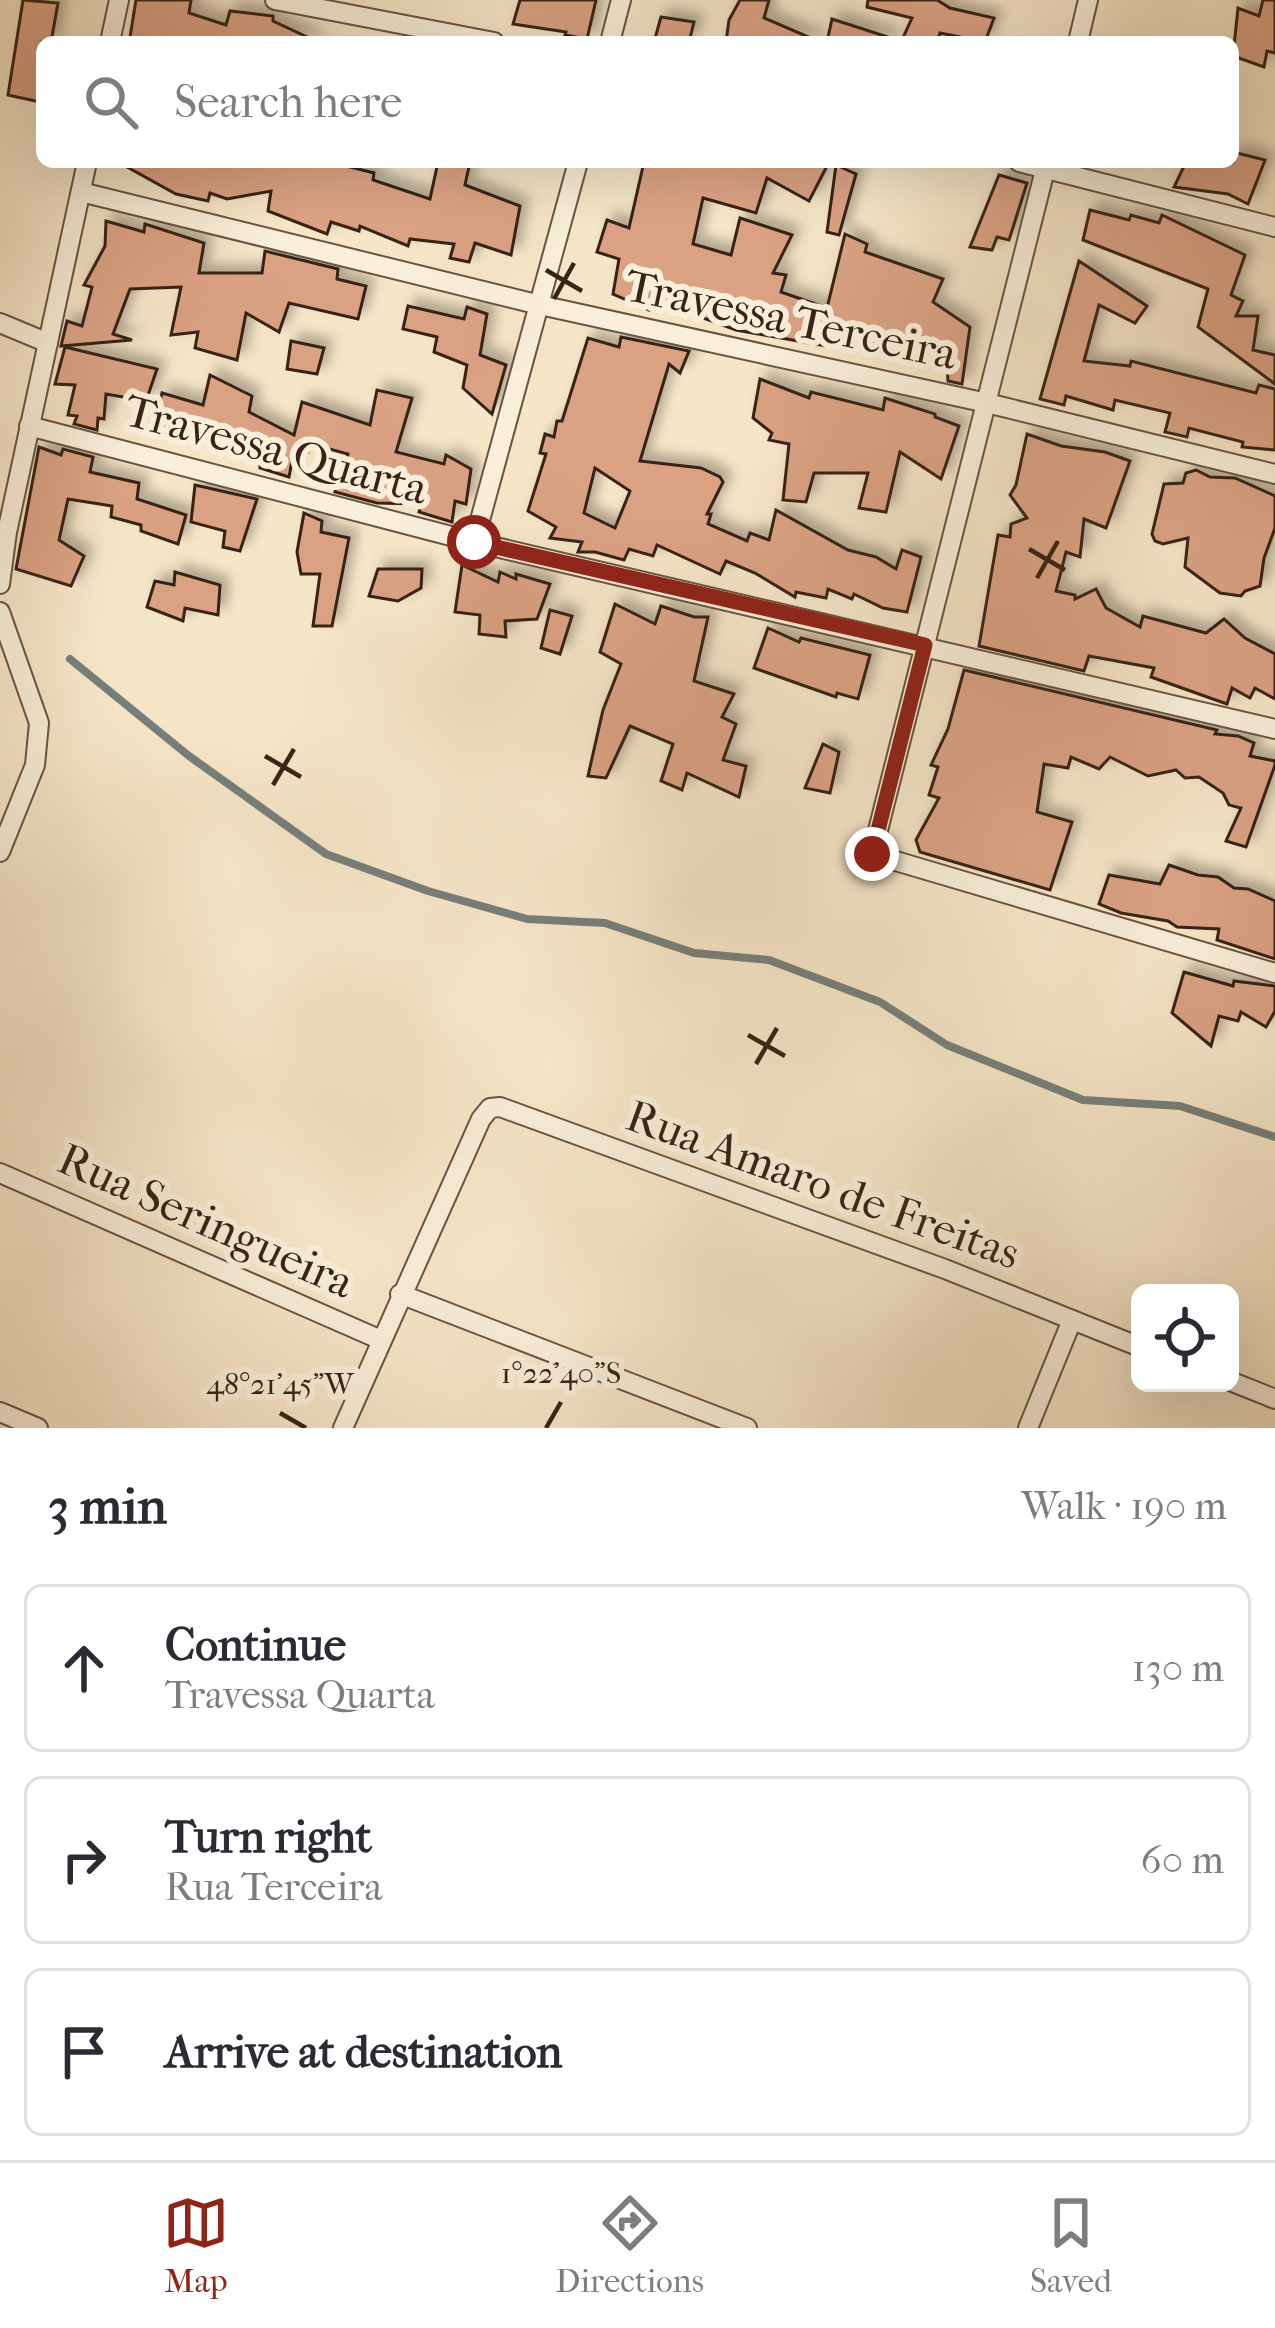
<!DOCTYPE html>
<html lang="en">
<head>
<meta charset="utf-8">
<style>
  body { margin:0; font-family:"IM FELL French Canon",serif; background:#f7f7f7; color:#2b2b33 }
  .controls { position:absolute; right:36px; bottom:36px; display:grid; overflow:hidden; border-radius:18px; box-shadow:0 12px 48px #0002 }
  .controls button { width:108px; height:108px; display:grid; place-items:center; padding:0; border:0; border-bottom:3px solid #e1e1e2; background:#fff; color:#2b2b33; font:60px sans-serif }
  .stop { position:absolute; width:36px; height:36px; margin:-27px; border:9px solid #8f2418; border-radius:50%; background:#fff }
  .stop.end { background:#8f2418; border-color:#fff; box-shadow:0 3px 12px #0008 }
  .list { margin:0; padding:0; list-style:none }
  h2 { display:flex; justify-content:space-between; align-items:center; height:156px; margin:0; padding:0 48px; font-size:51px }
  h2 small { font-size:39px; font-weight:400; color:#7c7c81 }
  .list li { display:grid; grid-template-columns:78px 1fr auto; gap:36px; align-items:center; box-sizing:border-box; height:168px; margin:0 24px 24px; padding:0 24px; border:3px solid #e1e1e2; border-radius:18px }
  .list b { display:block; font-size:45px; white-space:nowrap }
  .list p { margin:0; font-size:39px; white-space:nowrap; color:#7c7c81 }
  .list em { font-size:39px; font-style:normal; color:#7c7c81 }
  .icon { flex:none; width:66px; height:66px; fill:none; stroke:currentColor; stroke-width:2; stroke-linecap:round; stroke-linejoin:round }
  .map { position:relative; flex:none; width:1275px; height:1428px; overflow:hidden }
  .search { position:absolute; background:#fff; box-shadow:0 12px 48px #0002; left:36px; right:36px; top:36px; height:132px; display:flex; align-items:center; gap:30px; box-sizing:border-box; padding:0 42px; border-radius:18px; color:#7c7c81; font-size:45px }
  .sheet { height:732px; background:#fff }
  nav { display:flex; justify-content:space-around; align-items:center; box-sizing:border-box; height:168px; border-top:3px solid #e1e1e2; background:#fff; font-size:33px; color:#7c7c81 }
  nav a { display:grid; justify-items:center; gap:6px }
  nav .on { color:#8f2418 }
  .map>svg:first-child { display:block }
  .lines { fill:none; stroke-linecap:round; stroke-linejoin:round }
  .stream { stroke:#777f7b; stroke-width:8 }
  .building { fill:#daa283; stroke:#382314; stroke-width:3; fill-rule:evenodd; filter:url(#shadow) }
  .street-casing { stroke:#685441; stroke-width:22 }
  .street { stroke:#f9efdb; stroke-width:18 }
  .route { stroke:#8f2418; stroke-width:15 }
  .ticks { fill:none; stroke:#382314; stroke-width:4.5 }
  .labels { text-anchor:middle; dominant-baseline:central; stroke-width:12; stroke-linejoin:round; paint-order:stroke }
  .street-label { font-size:45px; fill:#382314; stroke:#f9efdb }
  .ticks-label { font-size:30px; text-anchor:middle; fill:#382314; stroke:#f9efdb; stroke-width:12; stroke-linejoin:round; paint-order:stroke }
</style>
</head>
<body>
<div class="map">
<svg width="1275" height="1428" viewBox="0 0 1275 1428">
  <defs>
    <filter id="shadow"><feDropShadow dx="8" dy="-8" stdDeviation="6" flood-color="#0004"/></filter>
  </defs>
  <rect width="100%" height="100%" fill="#f6e6c8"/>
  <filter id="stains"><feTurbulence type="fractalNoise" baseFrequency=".00167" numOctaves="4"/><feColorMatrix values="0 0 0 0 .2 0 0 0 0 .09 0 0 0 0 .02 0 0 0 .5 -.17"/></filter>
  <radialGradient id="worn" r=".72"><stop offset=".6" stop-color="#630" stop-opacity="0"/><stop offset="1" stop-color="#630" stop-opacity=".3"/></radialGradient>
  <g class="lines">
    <path class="stream" d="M 70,659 L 189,756 L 326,854 L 428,891 L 527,919 L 605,923 L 694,953 L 769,960 L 880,1002 L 947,1045 L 1083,1100 L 1180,1106 L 1275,1137"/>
  </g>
  <g class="building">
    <path d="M 23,0 L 58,3 L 51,42 L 42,42 L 40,102 L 8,95 Z"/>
    <path d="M 136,0 L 191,0 L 189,13 L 226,25 L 230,11 L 273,16 L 273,21 L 318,42 L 159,42 L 130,37 Z"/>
    <path d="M 520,0 L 596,0 L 587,39 L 565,35 L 566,32 L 513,24 Z"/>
    <path d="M 740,0 L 769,0 L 764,18 L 820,42 L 726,42 L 729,20 Z"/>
    <path d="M 868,0 L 937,0 L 950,8 L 994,18 L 985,42 L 940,33 L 937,42 L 901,42 L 912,18 L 867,7 Z"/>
    <path d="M 1263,0 L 1275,0 L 1275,53 L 1267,51 L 1264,67 L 1233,56 L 1238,8 L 1259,16 Z"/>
    <path d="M 661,17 L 694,22 L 689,42 L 654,42 Z"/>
    <path d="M 832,19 L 891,38 L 890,42 L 827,42 Z"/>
    <path d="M 1233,152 L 1265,160 L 1248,204 L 1228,194 L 1174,187 L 1186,162 L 1233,162 Z"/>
    <path d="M 118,162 L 352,162 L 350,167 L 374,173 L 373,180 L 430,199 L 438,162 L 470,162 L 465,185 L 520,206 L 511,255 L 475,243 L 469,262 L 450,258 L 454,244 L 410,239 L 408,246 L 360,226 L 359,231 L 331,222 L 327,234 L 268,211 L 271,191 L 227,199 L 210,193 L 208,201 L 176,194 Z"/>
    <path d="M 644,162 L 829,162 L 809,201 L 767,178 L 756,213 L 703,198 L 693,244 L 731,255 L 740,218 L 792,235 L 773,273 L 786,275 L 781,292 L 827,308 L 845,234 L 867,244 L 865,252 L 943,279 L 933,302 L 970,327 L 962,384 L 948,381 L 946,347 L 826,346 L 736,330 L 652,299 L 649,310 L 613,294 L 619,259 L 597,252 L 607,220 L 629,228 Z"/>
    <path d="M 836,165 L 856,174 L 839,235 L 827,232 Z"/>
    <path d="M 999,175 L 1027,183 L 1009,240 L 997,237 L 992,250 L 970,247 Z"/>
    <path d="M 1090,210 L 1129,220 L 1131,215 L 1159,223 L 1162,215 L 1245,255 L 1231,295 L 1243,301 L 1236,316 L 1258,316 L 1253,350 L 1275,355 L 1275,384 L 1198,327 L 1208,289 L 1083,240 Z"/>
    <path d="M 106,221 L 144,232 L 145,224 L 204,243 L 199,273 L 262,273 L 265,251 L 338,269 L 337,279 L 366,286 L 358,319 L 289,303 L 279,332 L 246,313 L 237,360 L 195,348 L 198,332 L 171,335 L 181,287 L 130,289 L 113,334 L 132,340 L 61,346 L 67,321 L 82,326 L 92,287 L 84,285 L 105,246 Z"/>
    <path d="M 1079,261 L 1147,306 L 1135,323 L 1099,305 L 1084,361 L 1130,366 L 1131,361 L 1256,393 L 1259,385 L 1275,389 L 1275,450 L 1242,447 L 1243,442 L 1189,428 L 1187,437 L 1165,432 L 1170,413 L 1115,400 L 1113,410 L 1066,396 L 1064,405 L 1040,399 Z"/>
    <path d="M 408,306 L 464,319 L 467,307 L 487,314 L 480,355 L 506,365 L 492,414 L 463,388 L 467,365 L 434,352 L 437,337 L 403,329 Z"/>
    <path d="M 621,337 L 689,351 L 680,373 L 669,364 L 640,461 L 701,468 L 720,477 L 723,482 L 707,514 L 711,514 L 708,524 L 747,541 L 750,533 L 769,540 L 776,510 L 848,550 L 876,557 L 896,569 L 902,550 L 921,557 L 907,612 L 883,608 L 854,594 L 852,599 L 828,589 L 826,598 L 796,592 L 795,597 L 755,573 L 726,561 L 720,574 L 657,545 L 653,556 L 629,549 L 624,560 L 595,552 L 578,552 L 582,542 L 550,538 L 556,527 L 528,511 L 546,454 L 540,453 L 545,434 L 554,437 L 557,421 L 562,421 L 588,338 L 619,347 ZM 595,468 L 630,491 L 615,528 L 584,513 Z"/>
    <path d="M 291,341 L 324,348 L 317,374 L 287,369 Z"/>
    <path d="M 65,347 L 157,369 L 146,401 L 106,394 L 104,419 L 98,418 L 97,430 L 74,424 L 77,416 L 68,415 L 75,385 L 55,384 Z"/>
    <path d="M 210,375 L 252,396 L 249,412 L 294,435 L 302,402 L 370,425 L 377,390 L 412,398 L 396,452 L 444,464 L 446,455 L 471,469 L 466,504 L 455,501 L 452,522 L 419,512 L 421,504 L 377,503 L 335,492 L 348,454 L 311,444 L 308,452 L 294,449 L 289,477 L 260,468 L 261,447 L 219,435 L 220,431 L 180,420 L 176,437 L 153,435 L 162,393 L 203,405 Z"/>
    <path d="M 760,379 L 809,398 L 811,392 L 883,410 L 885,398 L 935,414 L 935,417 L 959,426 L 941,479 L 900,452 L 886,512 L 859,508 L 868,473 L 814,473 L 806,502 L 783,500 L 789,444 L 769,440 L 772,433 L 753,418 Z"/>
    <path d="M 1027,434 L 1061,446 L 1105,452 L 1130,461 L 1106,528 L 1084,519 L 1080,557 L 1066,552 L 1056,591 L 1075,595 L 1075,599 L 1096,589 L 1106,608 L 1140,627 L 1143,616 L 1206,633 L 1224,619 L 1245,638 L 1275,654 L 1275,699 L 1255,688 L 1250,698 L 1232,688 L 1227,704 L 1151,677 L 1154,668 L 1089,656 L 1084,671 L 979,646 L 998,535 L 1010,537 L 1011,524 L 1027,518 L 1010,495 L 1016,485 Z"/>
    <path d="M 39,447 L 61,455 L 63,449 L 93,457 L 90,472 L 139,483 L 137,499 L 186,515 L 178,544 L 141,531 L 141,525 L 111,517 L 112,506 L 68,499 L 59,540 L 84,556 L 71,586 L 16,569 Z"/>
    <path d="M 1196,470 L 1210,477 L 1235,478 L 1275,496 L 1275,528 L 1264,558 L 1260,586 L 1245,591 L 1241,596 L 1220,593 L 1185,567 L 1188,538 L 1163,544 L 1155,541 L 1152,534 L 1164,484 L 1183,483 L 1186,473 Z"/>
    <path d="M 195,485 L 257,499 L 240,551 L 223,547 L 225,531 L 191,522 Z"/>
    <path d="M 304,513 L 322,521 L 321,532 L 349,538 L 332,626 L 313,626 L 320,574 L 301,574 L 297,552 Z"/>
    <path d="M 462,565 L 498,582 L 500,572 L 516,579 L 516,574 L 550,584 L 537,619 L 505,621 L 506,637 L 479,634 L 480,615 L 455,612 Z"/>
    <path d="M 378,569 L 422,569 L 421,588 L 398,601 L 369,596 Z"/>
    <path d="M 175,572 L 220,585 L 218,615 L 185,608 L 183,621 L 147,607 L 155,581 L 174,585 Z"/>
    <path d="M 615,604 L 655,624 L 661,606 L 694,617 L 708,617 L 694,681 L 734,694 L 722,717 L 736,724 L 723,760 L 746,766 L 739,797 L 687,773 L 682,790 L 661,781 L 673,744 L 630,726 L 606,778 L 588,776 L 603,710 L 621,664 L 600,652 Z"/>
    <path d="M 550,610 L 572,616 L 560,654 L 541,648 Z"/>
    <path d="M 768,628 L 799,642 L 801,638 L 870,655 L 858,699 L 837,693 L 836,697 L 754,668 Z"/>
    <path d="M 964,670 L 1217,730 L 1215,734 L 1238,736 L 1254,743 L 1250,756 L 1275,761 L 1275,765 L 1246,847 L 1226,841 L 1241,808 L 1229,805 L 1223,793 L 1199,777 L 1185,778 L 1176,770 L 1148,776 L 1110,757 L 1099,769 L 1071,757 L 1068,768 L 1044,764 L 1037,812 L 1072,822 L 1050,890 L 920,852 L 916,840 L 939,798 L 929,795 L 938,767 L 931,765 L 948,729 Z"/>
    <path d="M 823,744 L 839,752 L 830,793 L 805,788 Z"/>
    <path d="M 1169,865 L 1198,875 L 1218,877 L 1234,888 L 1248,889 L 1275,901 L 1275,959 L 1217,940 L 1219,929 L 1177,927 L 1168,921 L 1121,913 L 1099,904 L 1109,875 L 1160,884 Z"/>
    <path d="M 1184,972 L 1233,986 L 1234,981 L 1275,986 L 1275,1011 L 1266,1027 L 1241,1012 L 1238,1021 L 1219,1016 L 1211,1046 L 1172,1013 Z"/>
  </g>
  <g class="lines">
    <g class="street-casing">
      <g id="street">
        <path d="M 275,0 L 494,42"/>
        <path d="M 110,42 L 119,0"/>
        <path d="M 610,42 L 621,0"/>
        <path d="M 1078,42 L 1088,0"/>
        <path d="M 1019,162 L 1275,227"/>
        <path d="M 1047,162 L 872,854 L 1275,973"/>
        <path d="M 81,192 L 540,305 L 987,403 L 1275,474"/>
        <path d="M 0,323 L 48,343"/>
        <path d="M 29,426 L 474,542 L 1275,729"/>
        <path d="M 474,542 L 578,162"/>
        <path d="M 0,584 L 7,532 L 87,162"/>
        <path d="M 0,612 L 39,723 L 35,765 L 0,852"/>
        <path d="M 0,1173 L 381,1340"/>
        <path d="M 400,1294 L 747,1428"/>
        <path d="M 1230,1381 L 1275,1399"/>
        <path d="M 0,1412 L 38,1428"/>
        <path d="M 343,1428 L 481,1119 L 490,1108 L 500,1107 L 945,1269 L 1140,1347"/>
        <path d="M 1028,1428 L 1072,1320"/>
      </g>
    </g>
    <use href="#street" class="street"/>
  </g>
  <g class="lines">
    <path class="route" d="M 474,542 L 925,645 L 872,854"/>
  </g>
  <path class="ticks" d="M 546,270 L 582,291M 554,299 L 574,263M 1029,549 L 1065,570M 1037,578 L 1058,541M 265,756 L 301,777M 273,785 L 294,749M 748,1035 L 785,1056M 756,1064 L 777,1028M 280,1413 L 306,1428M 546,1428 L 561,1402"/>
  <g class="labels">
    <g class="street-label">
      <text transform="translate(791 320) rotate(12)">Travessa Terceira</text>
      <text transform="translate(276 450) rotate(15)">Travessa Quarta</text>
      <text transform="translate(823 1185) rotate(20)">Rua Amaro de Freitas</text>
      <text transform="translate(206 1221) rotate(24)">Rua Seringueira</text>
    </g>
  </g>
  <g class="ticks-label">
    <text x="561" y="1383">1°22'40"S</text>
    <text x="280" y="1394">48°21'45"W</text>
  </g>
  <rect width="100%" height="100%" filter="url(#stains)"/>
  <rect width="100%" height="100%" fill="url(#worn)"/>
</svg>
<div class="controls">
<button><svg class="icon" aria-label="locate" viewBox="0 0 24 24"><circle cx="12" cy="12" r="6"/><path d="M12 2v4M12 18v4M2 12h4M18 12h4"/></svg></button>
</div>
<div class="stop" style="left:474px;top:542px"></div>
<div class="stop end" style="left:872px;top:854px"></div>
<div class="search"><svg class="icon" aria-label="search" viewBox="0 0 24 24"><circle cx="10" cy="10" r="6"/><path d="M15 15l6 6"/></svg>Search here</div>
</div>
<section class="sheet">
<h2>3 min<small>Walk · 190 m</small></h2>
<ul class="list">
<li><svg class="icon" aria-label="ahead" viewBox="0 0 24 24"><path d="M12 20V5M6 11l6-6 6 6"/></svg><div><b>Continue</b><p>Travessa Quarta</p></div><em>130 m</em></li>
<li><svg class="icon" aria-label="right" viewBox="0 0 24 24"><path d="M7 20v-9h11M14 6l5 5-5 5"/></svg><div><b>Turn right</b><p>Rua Terceira</p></div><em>60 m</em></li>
<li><svg class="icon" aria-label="arrive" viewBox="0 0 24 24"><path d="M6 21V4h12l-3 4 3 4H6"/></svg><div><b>Arrive at destination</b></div></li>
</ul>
</section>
<nav>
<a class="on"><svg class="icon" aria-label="map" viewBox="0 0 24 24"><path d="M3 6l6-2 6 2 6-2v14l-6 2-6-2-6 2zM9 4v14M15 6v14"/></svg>Map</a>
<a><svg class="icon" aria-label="directions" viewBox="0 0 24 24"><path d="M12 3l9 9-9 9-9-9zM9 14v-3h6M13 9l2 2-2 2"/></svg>Directions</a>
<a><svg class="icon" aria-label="saved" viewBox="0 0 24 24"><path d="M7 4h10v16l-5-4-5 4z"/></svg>Saved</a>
</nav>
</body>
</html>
